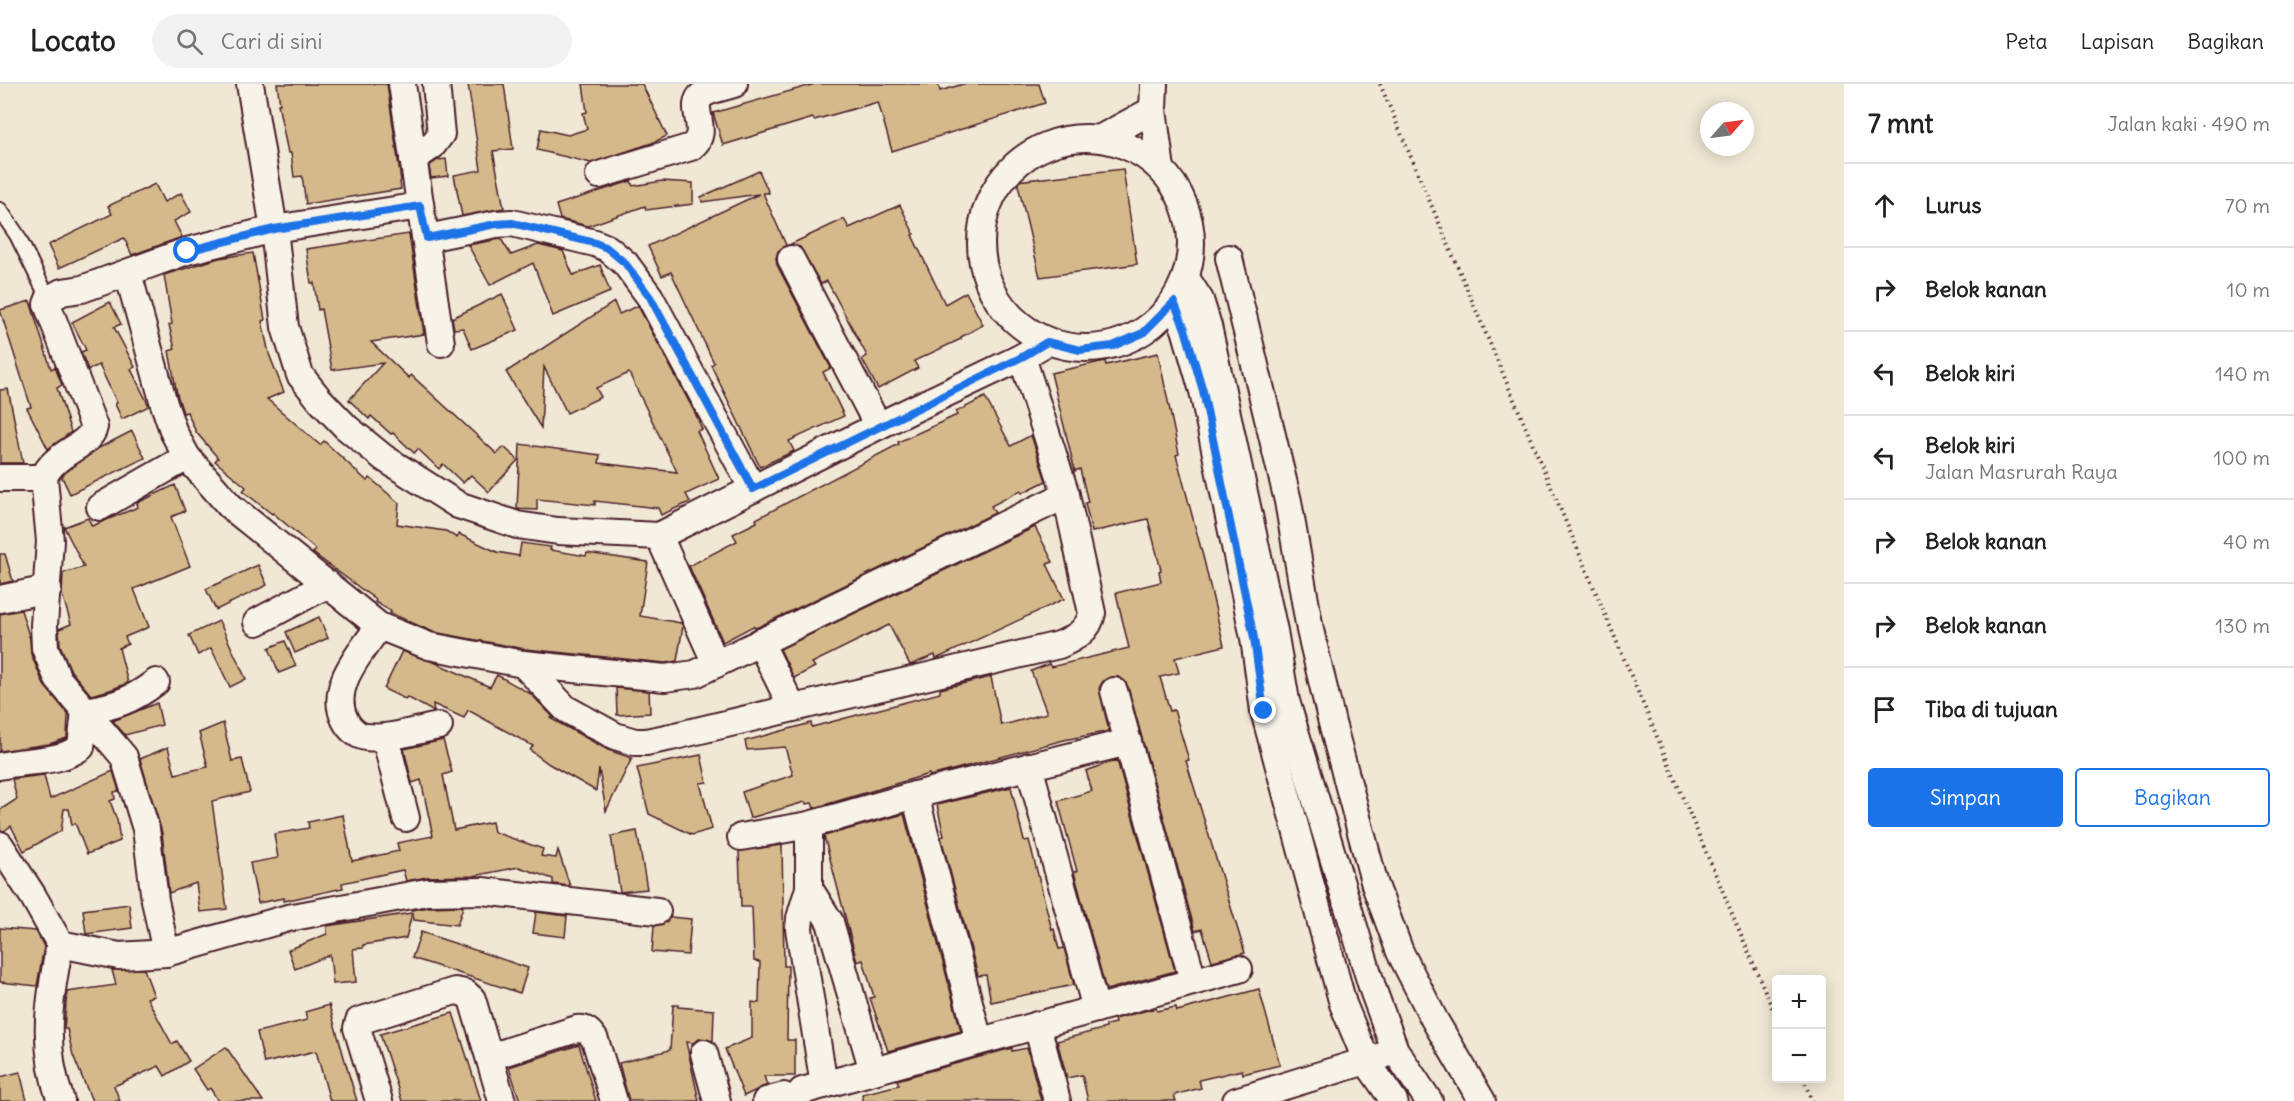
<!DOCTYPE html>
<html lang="id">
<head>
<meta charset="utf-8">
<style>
  body { margin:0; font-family:Delius,sans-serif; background:#f2f2f2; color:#222 }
  .controls { position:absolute; right:18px; bottom:18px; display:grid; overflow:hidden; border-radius:6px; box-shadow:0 3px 15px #0003 }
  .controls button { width:54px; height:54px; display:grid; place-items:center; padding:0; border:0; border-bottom:2px solid #e0e0e0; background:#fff; color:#222; font:30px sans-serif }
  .compass { position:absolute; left:1700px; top:18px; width:54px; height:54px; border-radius:50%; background:#fff; box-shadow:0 3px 15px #0003; rotate:62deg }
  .stop { position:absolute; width:18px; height:18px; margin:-14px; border:4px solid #1a73e8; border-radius:50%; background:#fff }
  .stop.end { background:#1a73e8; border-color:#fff; box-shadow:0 2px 6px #0008 }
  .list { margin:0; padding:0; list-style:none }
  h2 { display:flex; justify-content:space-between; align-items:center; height:78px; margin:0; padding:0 24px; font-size:26px }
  h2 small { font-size:20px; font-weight:400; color:#767676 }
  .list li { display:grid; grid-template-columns:39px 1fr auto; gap:18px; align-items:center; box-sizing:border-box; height:84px; padding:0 24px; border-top:2px solid #e0e0e0 }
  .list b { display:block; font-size:22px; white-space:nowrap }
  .list p { margin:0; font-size:20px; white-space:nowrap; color:#767676 }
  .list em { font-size:20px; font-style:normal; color:#767676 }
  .actions { display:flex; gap:12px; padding:18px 24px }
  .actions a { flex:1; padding:14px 0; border:2px solid #1a73e8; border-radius:6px; text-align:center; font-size:21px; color:#1a73e8 }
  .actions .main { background:#1a73e8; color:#fff }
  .icon { flex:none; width:33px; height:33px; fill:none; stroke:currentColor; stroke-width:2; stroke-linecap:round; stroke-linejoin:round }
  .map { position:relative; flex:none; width:1844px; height:1017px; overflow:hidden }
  header { display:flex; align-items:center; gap:36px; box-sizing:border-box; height:84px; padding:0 30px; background:#fff; border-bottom:2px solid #e0e0e0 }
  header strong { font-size:28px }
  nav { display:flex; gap:33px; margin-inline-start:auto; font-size:21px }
  .search { width:420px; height:54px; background:#f2f2f2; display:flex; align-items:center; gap:15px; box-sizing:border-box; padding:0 21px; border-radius:33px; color:#767676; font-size:22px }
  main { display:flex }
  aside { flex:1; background:#fff }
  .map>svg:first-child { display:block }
  .building { fill:#d4ba8a; stroke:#4a1f2b; stroke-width:1.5 }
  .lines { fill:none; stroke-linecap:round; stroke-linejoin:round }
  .lane-casing { stroke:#4a1f2b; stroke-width:18 }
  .street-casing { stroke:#4a1f2b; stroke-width:30 }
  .path { stroke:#4a1f2b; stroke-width:4; stroke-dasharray:1.5 4.5; stroke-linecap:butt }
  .lane { stroke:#f7f3e8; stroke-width:14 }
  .street { stroke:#f7f3e8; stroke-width:26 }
  .route { stroke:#1a73e8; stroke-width:8 }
</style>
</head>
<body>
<header>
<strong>Locato</strong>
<div class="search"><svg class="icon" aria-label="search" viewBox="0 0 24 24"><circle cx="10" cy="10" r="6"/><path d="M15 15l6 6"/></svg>Cari di sini</div>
<nav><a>Peta</a><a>Lapisan</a><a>Bagikan</a></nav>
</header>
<main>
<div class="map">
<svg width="1844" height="1017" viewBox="0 0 1844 1017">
  <rect width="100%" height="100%" fill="#f0e8d5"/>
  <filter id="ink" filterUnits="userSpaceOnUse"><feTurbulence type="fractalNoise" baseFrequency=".0167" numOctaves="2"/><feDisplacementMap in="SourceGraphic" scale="12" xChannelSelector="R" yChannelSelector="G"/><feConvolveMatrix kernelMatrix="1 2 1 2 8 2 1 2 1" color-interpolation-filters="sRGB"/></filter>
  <g filter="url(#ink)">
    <g class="building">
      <path d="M 277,0 L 387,0 L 401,97 L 400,98 L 401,105 L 306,120 L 302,92 L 294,93 L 291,69 L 288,69 L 278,20 L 280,20 Z"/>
      <path d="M 468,0 L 504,0 L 513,65 L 493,67 L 504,124 L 462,132 L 454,91 L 481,86 Z"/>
      <path d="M 583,0 L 642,0 L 667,52 L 652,59 L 591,79 L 537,66 L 541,45 L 568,51 L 587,45 L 583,29 L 587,28 Z"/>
      <path d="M 815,0 L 938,0 L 940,7 L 963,0 L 1039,0 L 1045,19 L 892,67 L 878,18 L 814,36 L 813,34 L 723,61 L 713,29 Z"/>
      <path d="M 446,75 L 448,92 L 431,94 L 429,82 L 438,76 Z"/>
      <path d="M 1123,85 L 1137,180 L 1040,193 L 1017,97 Z"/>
      <path d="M 759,87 L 769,109 L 763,109 L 786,161 L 778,167 L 776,174 L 777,181 L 831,284 L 823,288 L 844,332 L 789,357 L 794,367 L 760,383 L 711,281 L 714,279 L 671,188 L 662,192 L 648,162 L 759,110 L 702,118 L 701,113 Z"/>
      <path d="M 631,97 L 633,102 L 662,97 L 693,99 L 693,120 L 646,126 L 645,122 L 588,142 L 560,135 L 556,121 Z"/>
      <path d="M 155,100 L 164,118 L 181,109 L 191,128 L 174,137 L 182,153 L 132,171 L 124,154 L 59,184 L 48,161 L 112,130 L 108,122 Z"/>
      <path d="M 900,121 L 914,150 L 912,151 L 945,220 L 966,208 L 983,241 L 961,253 L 961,255 L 914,277 L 918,284 L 878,305 L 862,275 L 867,272 L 827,197 L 821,200 L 800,163 L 789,161 L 844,135 L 849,144 Z"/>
      <path d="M 409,150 L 424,250 L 371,258 L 409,294 L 411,291 L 497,370 L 504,363 L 518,376 L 489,408 L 471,391 L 463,399 L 443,380 L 439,385 L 418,365 L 414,369 L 393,349 L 391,350 L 371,332 L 369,335 L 349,316 L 383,279 L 332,286 L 321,225 L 318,226 L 314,199 L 311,199 L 306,165 Z"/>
      <path d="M 501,155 L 511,171 L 538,161 L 563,167 L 573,191 L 600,181 L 610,208 L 553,232 L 533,179 L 490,201 L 468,161 Z"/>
      <path d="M 253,169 L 265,236 L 262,237 L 269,270 L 284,308 L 267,315 L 320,361 L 324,357 L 367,397 L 370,394 L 399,419 L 397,440 L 446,447 L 457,454 L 459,450 L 497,468 L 519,472 L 521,459 L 551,463 L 550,466 L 586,472 L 587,469 L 648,478 L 640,532 L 681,539 L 683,542 L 677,577 L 665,579 L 525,565 L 433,548 L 390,529 L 391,527 L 375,518 L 376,516 L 313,469 L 316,466 L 273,429 L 272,430 L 243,407 L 246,403 L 215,377 L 218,374 L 196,348 L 187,328 L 183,329 L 177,310 L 169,267 L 175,265 L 169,241 L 172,240 L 164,191 L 219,174 Z"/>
      <path d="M 502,210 L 518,246 L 472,265 L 463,244 L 454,245 L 452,234 Z"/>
      <path d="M 30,217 L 51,285 L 55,283 L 62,301 L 57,304 L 71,348 L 48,365 L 27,324 L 31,323 L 0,226 Z"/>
      <path d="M 110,218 L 121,240 L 114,243 L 135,283 L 131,285 L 149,322 L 122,335 L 115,320 L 117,319 L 99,281 L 88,286 L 81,268 L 86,266 L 72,238 Z"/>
      <path d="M 614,218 L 619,230 L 638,222 L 695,329 L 702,345 L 697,347 L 719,395 L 686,410 L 690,418 L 661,431 L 658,424 L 595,417 L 595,421 L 537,415 L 537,426 L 517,425 L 520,360 L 600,371 L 599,379 L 677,388 L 629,289 L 596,304 L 601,313 L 567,329 L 544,283 L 541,344 L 506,288 Z"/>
      <path d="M 1158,269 L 1179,370 L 1176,371 L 1204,476 L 1224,562 L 1175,574 L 1179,589 L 1160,593 L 1170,627 L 1174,626 L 1182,653 L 1189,676 L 1186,677 L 1245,869 L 1212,877 L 1202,845 L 1195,847 L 1128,603 L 1125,597 L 1118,593 L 1110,593 L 1103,597 L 1099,604 L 1109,647 L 1064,656 L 930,692 L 929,690 L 814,724 L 812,719 L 806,720 L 805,718 L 750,734 L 742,708 L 793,691 L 785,663 L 747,666 L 745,657 L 811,639 L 812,643 L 940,609 L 940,605 L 991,593 L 1001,641 L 1011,639 L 1047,629 L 1031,587 L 1049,580 L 1051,583 L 1129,564 L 1116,509 L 1161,498 L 1159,487 L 1161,486 L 1148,435 L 1092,448 L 1085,419 L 1088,418 L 1080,385 L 1075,387 L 1051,289 L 1105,277 L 1106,281 Z"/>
      <path d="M 8,305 L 23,379 L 0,379 L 0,306 Z"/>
      <path d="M 985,313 L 1011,362 L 1031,351 L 1046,397 L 1022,409 L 1021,406 L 991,422 L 995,429 L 756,544 L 753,542 L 723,558 L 689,482 L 737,457 L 733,450 L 757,438 L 756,435 L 899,360 L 898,358 L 957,331 L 956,328 Z"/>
      <path d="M 132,347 L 145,374 L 70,410 L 62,393 L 65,389 L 99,364 Z"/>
      <path d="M 175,401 L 185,427 L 171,433 L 190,482 L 134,505 L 149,543 L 125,553 L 128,560 L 119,564 L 128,599 L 110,606 L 91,611 L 71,587 L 60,561 L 59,545 L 71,540 L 62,510 L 63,489 L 84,483 L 64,443 L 88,434 L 92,442 L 138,423 L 137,419 Z"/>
      <path d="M 1035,443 L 1053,478 L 1047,480 L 1064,515 L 936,575 L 935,571 L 910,581 L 889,541 L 812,579 L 815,583 L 794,594 L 780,565 Z"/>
      <path d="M 0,470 L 5,470 L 13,497 L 0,500 Z"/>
      <path d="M 258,481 L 267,501 L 216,526 L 206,505 Z"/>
      <path d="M 21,526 L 30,555 L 31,570 L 44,601 L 68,630 L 67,654 L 49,660 L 0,667 L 0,530 Z"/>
      <path d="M 319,533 L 328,554 L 295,569 L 286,548 Z"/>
      <path d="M 219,537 L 246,595 L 230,603 L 211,564 L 198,571 L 189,551 Z"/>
      <path d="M 285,557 L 296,582 L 279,589 L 269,564 Z"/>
      <path d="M 402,567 L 436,579 L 490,603 L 497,591 L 531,610 L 554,634 L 550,634 L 608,666 L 632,674 L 606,727 L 599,685 L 596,707 L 549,680 L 530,666 L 533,662 L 468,626 L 464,634 L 433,620 L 434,628 L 407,613 L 405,615 L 384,605 Z"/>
      <path d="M 616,604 L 649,607 L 650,629 L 617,631 Z"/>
      <path d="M 157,619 L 162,641 L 125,651 L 113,637 Z"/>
      <path d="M 223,639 L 232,677 L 242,675 L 250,708 L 212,717 L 227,825 L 200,828 L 196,799 L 169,809 L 162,749 L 140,675 L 168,663 L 175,690 L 208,683 L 199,649 Z"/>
      <path d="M 443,656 L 452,688 L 443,691 L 454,746 L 492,738 L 494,748 L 543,765 L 541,772 L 556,774 L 558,766 L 570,802 L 553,800 L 553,795 L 519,783 L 473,792 L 427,793 L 406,797 L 403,786 L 342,799 L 343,804 L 284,817 L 284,814 L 258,819 L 250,779 L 278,774 L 274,750 L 309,744 L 308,738 L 343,731 L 352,777 L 399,767 L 397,759 L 433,752 L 421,696 L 412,699 L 404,665 Z"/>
      <path d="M 701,671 L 707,698 L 700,699 L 712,745 L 692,751 L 649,730 L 637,684 Z"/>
      <path d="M 1117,676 L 1175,887 L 1106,906 L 1074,788 L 1077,787 L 1058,717 L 1092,707 L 1086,687 Z"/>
      <path d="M 113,687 L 119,707 L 114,708 L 115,715 L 110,717 L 117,736 L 120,757 L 87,770 L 75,739 L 72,741 L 69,725 L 64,725 L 61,747 L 24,767 L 11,742 L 4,747 L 0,746 L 0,726 L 17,715 L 12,695 L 44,691 L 50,715 Z"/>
      <path d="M 1011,703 L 1024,757 L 1029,756 L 1052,846 L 1054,845 L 1059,865 L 1064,864 L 1074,901 L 991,918 L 986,891 L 978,892 L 941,753 L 944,752 L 937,721 Z"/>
      <path d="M 904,730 L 961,947 L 888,967 L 870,914 L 874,913 L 863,876 L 857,878 L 824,752 Z"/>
      <path d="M 637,747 L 647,805 L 620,808 L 611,752 Z"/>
      <path d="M 782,761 L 784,882 L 788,882 L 787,956 L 795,956 L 795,992 L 764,992 L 767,1001 L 744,1012 L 725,965 L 752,954 L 752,918 L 759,919 L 760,878 L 754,877 L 752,823 L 741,823 L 739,767 Z"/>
      <path d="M 129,820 L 132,844 L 86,850 L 83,826 Z"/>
      <path d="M 429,823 L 461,822 L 463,823 L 457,841 L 414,836 L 412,826 Z"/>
      <path d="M 536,828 L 567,832 L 565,853 L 533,849 Z"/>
      <path d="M 412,829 L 406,854 L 363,861 L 363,864 L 353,865 L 356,898 L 333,900 L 330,871 L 295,885 L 288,866 L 327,850 L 327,842 Z"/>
      <path d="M 670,833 L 691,835 L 688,871 L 652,868 L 654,842 L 663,840 Z"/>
      <path d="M 0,844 L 36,847 L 44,863 L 37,902 L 0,898 Z"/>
      <path d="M 421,848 L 528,884 L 520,909 L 412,874 Z"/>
      <path d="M 144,885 L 154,912 L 147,914 L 172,960 L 177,957 L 189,977 L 165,992 L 159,982 L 114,1002 L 120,1017 L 92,1017 L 73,971 L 67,945 L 64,945 L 67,908 L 116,901 L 112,886 Z"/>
      <path d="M 1259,905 L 1280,981 L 1243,990 L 1242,986 L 1199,996 L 1201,1004 L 1174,1011 L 1176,1017 L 1088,1017 L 1082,991 L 1067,994 L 1057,957 L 1106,944 L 1106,941 L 1115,939 L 1114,935 L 1156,924 L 1157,927 L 1176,923 L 1177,927 Z"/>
      <path d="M 329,921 L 350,994 L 357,1017 L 330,1017 L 316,967 L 264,979 L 257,948 L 307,936 L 305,928 Z"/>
      <path d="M 673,921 L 678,921 L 678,923 L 714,926 L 713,957 L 701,954 L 693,959 L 686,958 L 699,1017 L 629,1017 L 619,979 L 670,966 Z"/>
      <path d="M 453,929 L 481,1017 L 402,1017 L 380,950 Z"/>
      <path d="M 579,961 L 596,1017 L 520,1017 L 509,983 Z"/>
      <path d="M 226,963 L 263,1017 L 218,1017 L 210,1004 L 207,1006 L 193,985 Z"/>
      <path d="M 1012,964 L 1012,967 L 1027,964 L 1041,1017 L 863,1017 L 862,1010 L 899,1001 L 897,996 Z"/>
      <path d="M 20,988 L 27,1017 L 0,1017 L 0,993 Z"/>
    </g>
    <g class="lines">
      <g class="lane-casing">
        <path id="lane" d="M 0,126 L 17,151 L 49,216"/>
      </g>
      <g class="street-casing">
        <g id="street">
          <path d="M 250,0 L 274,145 L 285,243 L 300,291 L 320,316 L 346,343 L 384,374 L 458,421 L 488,431 L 517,441 L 558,447 L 659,452 L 878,342 L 1022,273 L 1047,258"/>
          <path d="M 402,0 L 441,259"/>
          <path d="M 1154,0 L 1153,26 L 1161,85"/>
          <circle cx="1086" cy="159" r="105"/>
          <path d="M 1101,54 L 1153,26"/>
          <path d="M 413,75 L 432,62 L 441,50 L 436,0"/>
          <path d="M 599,91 L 691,63 C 712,48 687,23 702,11 C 710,5 725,3 734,0"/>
          <path d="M 427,154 L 496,140 L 512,139 L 595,159 L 607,164 L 625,179 L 650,213 L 753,405"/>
          <path d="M 1229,174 L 1288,417 L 1310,546 L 1332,639 L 1375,801 L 1400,868 L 1434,935 L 1482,1017"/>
          <path d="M 791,175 L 878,342"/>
          <path d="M 128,189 L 164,320 L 174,349 L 187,373 L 230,422 L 379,542 L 429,562 L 523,580 L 566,625 L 615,652 L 635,658 L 646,658 L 671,653 L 1059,561 C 1073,555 1089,547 1092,529 L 1066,411 L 1022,273"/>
          <path d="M 1186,194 L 1200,216 L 1208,242 L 1274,547 L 1286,617 L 1373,906 L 1395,966 L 1429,1017"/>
          <path d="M 1174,218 L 1185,245 L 1203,307 L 1254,554 L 1264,627 L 1343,920 L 1367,978 L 1394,1017"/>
          <path d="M 0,394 L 44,394"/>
          <path d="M 100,423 L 187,373"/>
          <path d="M 659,452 L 716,580"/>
          <path d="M 0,515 L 48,505"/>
          <path d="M 257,538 L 328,500"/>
          <path d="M 379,542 C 362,568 328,602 345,636 C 349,644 357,652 366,653 C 389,656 416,646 439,642"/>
          <path d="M 760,558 L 792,623"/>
          <path d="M 523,580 L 665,594 L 695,590 L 1066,411"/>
          <path d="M 1114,607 L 1193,897"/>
          <path d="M 385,653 L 406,734"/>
          <path d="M 0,682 C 28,675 57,680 81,663 L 85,627 C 115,622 131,617 156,598"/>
          <path d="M 1029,682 L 1096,925"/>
          <path d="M 915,711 L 979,957"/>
          <path d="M 809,741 L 809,804 L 800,834 L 799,845 L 824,1001"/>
          <path d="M 741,753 L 809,741 L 915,711 L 1128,658"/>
          <path d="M 0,761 L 33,812 L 60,860 L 119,872 L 166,869 L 288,834 L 427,808 L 482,807 L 657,827"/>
          <path d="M 809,804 L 830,838 L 873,987"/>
          <path d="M 60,860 C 49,915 41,963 61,1017"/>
          <path d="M 166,869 L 155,816 L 146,745 L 124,673 L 58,595 L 45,564 L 44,541 L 50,457 L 44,394 C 52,369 90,363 94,343 L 47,220 L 49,215 L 62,208 L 82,205 L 187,167 L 274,145 L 420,122"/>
          <path d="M 1037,941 L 1057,1017"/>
          <path d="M 704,969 L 717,1017"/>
          <path d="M 490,973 L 577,945 C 586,944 590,948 595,956 L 614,1017"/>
          <path d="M 802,1007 L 1239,885"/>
          <path d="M 379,1017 L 357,944 L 359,937 L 455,907 L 465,909 L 472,915 L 502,1017"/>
          <path d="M 766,1017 L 784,1012"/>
          <path d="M 1236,1017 L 1382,972"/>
        </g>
      </g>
      <g class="path">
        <path d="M 1380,0 L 1776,933"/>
        <path d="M 1803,994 L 1812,1017"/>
      </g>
      <use href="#lane" class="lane"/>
      <use href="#street" class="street"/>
    </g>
  </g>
  <g class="lines" filter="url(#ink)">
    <path class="route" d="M 187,167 L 274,145 L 420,122 L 427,154 L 496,140 L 512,139 L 595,159 L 607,164 L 625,179 L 650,213 L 753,405 L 1022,273 L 1047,258 L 1080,266 L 1113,262 L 1143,249 L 1174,218 L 1185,245 L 1203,307 L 1254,554 L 1264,627"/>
  </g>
</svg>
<div class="controls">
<button>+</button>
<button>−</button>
</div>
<svg class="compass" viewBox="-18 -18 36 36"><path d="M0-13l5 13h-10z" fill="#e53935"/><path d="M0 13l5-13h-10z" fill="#767676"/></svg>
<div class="stop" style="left:187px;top:167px"></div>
<div class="stop end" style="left:1264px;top:627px"></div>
</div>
<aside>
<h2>7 mnt<small>Jalan kaki · 490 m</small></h2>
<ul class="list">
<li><svg class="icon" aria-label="ahead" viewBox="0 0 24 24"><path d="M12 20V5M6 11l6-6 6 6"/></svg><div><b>Lurus</b></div><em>70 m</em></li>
<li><svg class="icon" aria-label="right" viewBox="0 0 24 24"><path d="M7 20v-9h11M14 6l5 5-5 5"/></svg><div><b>Belok kanan</b></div><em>10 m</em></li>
<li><svg class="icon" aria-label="left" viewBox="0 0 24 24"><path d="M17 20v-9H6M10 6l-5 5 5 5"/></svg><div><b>Belok kiri</b></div><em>140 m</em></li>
<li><svg class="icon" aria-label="left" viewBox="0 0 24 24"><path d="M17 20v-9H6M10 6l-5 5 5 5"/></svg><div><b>Belok kiri</b><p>Jalan Masrurah Raya</p></div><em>100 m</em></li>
<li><svg class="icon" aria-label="right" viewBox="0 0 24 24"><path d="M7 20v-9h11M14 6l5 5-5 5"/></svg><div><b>Belok kanan</b></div><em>40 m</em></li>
<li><svg class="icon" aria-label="right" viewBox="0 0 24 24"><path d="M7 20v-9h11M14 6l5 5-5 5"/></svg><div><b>Belok kanan</b></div><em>130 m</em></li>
<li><svg class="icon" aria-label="arrive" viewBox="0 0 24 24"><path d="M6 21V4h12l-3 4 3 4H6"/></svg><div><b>Tiba di tujuan</b></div></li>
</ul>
<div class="actions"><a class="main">Simpan</a><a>Bagikan</a></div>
</aside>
</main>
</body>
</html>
